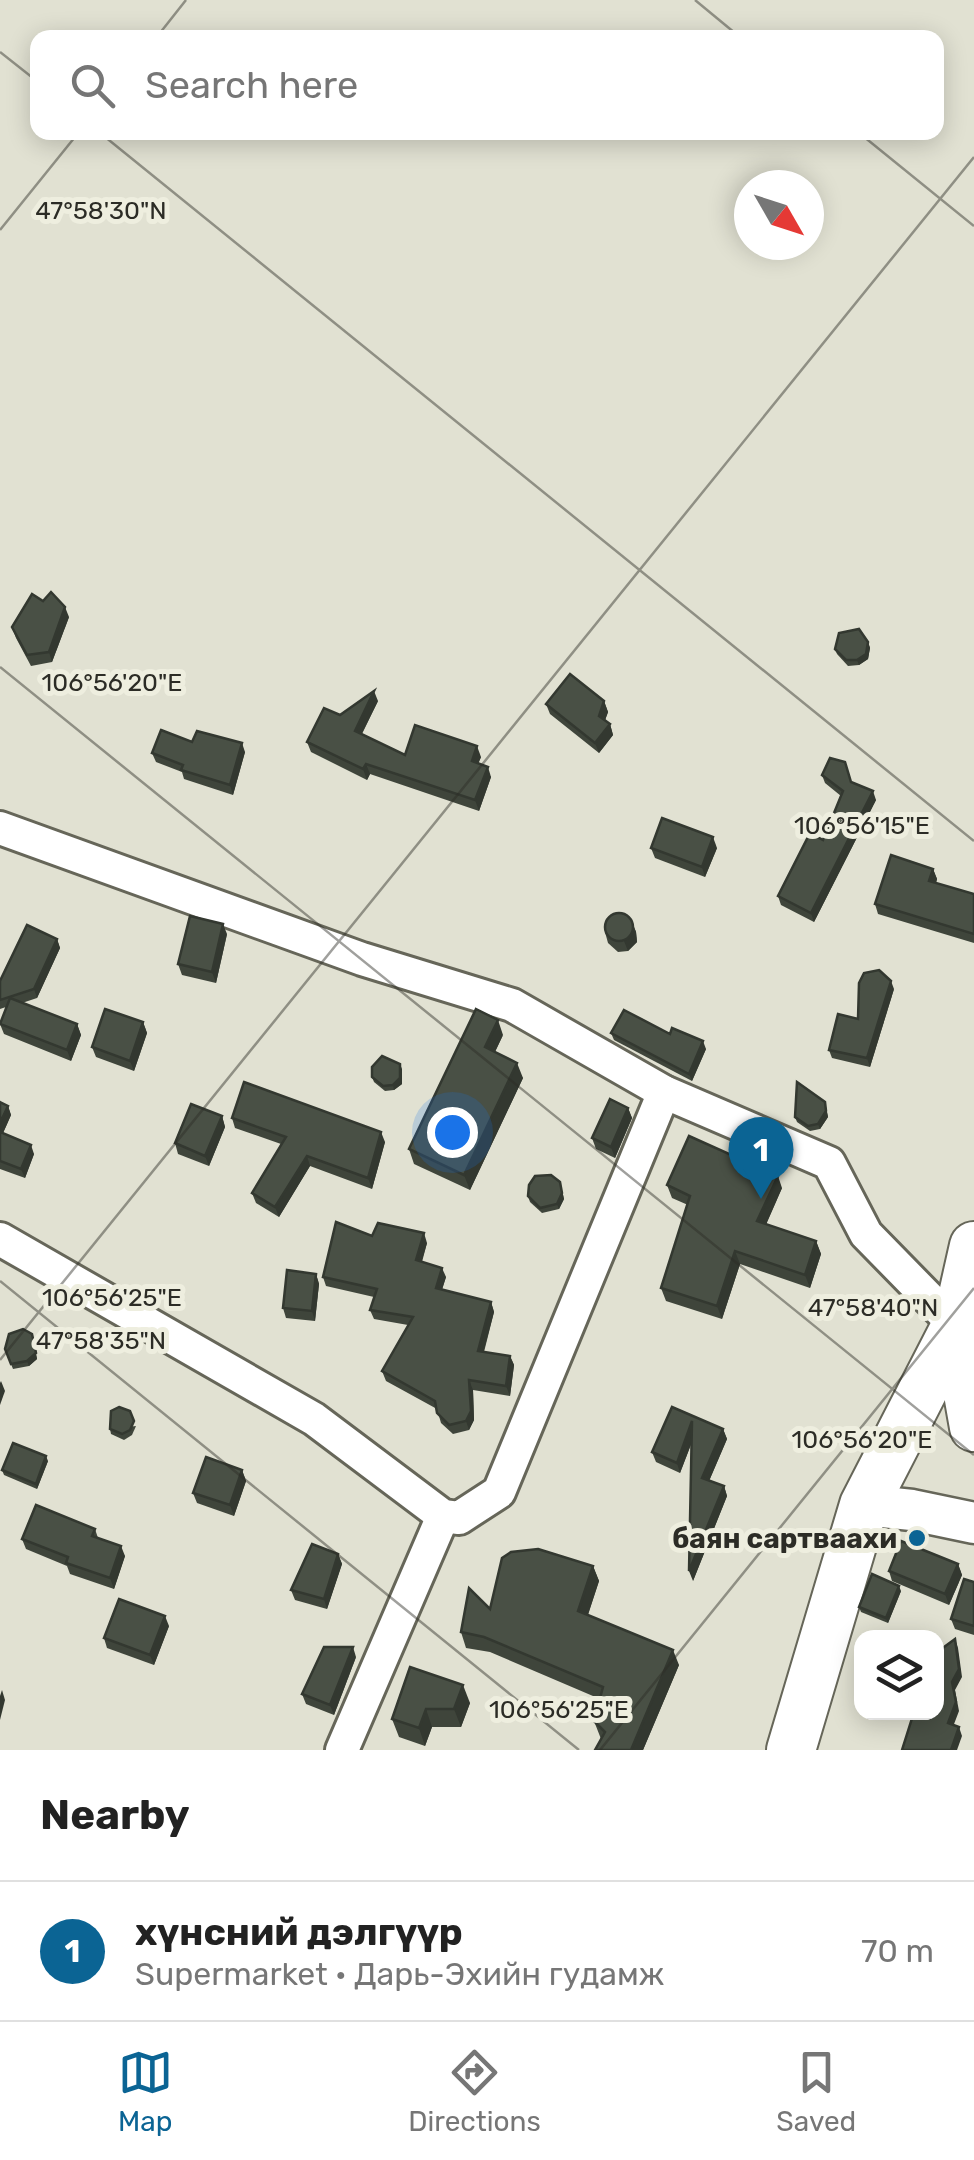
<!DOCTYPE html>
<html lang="en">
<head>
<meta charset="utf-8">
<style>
  body { margin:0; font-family:Rubik,sans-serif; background:#f6f6f6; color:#222 }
  .controls { position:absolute; right:30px; bottom:30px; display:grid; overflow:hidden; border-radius:20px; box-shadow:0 5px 25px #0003 }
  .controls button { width:90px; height:90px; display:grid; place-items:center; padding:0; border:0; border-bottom:2px solid #e0e0e0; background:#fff; color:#222; font:50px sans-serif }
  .compass { position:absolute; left:734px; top:170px; width:90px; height:90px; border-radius:50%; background:#fff; box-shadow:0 5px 25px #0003; rotate:129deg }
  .you { position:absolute; left:452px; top:1132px; width:35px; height:35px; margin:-25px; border:8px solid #fff; border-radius:50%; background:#1a73e8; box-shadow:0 0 0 15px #1a73e833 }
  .badge { display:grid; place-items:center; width:65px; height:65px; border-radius:50%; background:#0b6494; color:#fff; font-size:32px; font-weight:700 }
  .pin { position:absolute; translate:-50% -82px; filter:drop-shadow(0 2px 5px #0008) }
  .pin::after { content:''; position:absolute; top:52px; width:35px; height:30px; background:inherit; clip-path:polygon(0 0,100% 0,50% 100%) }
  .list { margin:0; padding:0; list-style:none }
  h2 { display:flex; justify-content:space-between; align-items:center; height:130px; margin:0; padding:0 40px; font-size:42px }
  h2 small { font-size:32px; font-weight:400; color:#767676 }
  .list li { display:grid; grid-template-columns:65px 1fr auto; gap:30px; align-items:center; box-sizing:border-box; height:140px; padding:0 40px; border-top:2px solid #e0e0e0 }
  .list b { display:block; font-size:38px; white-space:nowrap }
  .list p { margin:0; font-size:32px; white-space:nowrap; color:#767676 }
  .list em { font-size:32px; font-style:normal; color:#767676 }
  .icon { flex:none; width:55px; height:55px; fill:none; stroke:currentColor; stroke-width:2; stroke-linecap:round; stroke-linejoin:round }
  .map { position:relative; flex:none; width:974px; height:1750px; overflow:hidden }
  .search { position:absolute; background:#fff; box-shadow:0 5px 25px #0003; left:30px; right:30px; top:30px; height:110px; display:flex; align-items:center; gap:25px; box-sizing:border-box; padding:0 35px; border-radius:20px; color:#767676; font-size:38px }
  .sheet { height:270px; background:#fff }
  nav { display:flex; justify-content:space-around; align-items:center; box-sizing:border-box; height:140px; border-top:2px solid #e0e0e0; background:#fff; font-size:28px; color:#767676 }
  nav a { display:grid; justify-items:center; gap:5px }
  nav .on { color:#0b6494 }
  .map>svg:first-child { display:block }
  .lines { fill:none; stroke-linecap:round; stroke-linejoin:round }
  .minor-casing { stroke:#666659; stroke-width:38 }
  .tertiary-casing { stroke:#666659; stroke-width:45 }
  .secondary-casing { stroke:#666659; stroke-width:52 }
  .minor { stroke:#fff; stroke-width:32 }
  .tertiary { stroke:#fff; stroke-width:40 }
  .secondary { stroke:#fff; stroke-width:48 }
  .wall { fill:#3f453b }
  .shaded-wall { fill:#333830 }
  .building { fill:#495045; stroke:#333830; stroke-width:2.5 }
  .ticks { fill:none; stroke:#2c2c26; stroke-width:2.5; stroke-opacity:0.45 }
  .poi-dot { fill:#0b6494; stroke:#eeeedf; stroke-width:4 }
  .labels { text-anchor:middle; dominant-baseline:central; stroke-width:10; stroke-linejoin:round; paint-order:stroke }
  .poi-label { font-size:28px; font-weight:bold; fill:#2c2c26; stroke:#eeeedf; text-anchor:end }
  .ticks-label { font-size:25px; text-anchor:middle; fill:#2c2c26; stroke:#eeeedf; stroke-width:10; stroke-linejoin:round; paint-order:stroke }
</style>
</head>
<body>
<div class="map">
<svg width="974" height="1750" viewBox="0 0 974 1750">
  <rect width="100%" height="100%" fill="#e1e1d2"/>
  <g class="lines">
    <g class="minor-casing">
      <g id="minor">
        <path d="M 0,828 L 362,959 L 512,1005 L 664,1092 L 829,1163 L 866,1234 L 956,1326"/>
        <path d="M 0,1239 L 314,1419 L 443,1516 L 459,1518 L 499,1492 L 664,1092"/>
        <path d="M 342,1750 L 443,1516"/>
      </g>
    </g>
    <g class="tertiary-casing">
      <path id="tertiary" d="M 864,1505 L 912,1510 L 974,1523"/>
    </g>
    <g class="secondary-casing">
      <g id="secondary">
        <path d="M 974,1246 L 956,1326 L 974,1427"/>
        <path d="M 791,1750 L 864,1505 L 956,1326"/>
      </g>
    </g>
    <use href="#minor" class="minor"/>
    <use href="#tertiary" class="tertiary"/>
    <use href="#secondary" class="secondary"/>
  </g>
  <g class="wall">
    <path d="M 69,617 L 52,662 L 31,666 L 16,638 L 12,627 Z"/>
    <path d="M 868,642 L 870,648 L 868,659 L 859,665 L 848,666 L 837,654 L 835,649 Z"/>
    <path d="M 378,701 L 362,734 L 405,755 L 481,757 L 478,763 L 491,777 L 479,811 L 370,774 L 367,780 L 311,752 L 307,742 L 340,715 Z"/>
    <path d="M 604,701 L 608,712 L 605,720 L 610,724 L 613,735 L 599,753 L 550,714 L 546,704 Z"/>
    <path d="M 192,742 L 245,752 L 233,795 L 184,779 L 182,772 L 156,762 L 152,753 Z"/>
    <path d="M 822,775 L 852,783 L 876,800 L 814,922 L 781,905 L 778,896 L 823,840 L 841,796 L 825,783 Z"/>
    <path d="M 651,848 L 717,848 L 705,877 L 655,858 Z"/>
    <path d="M 933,869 L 937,879 L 936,883 L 974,894 L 974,943 L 878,914 L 875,904 Z"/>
    <path d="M 632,922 L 636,932 L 637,942 L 628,951 L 618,952 L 608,943 L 605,932 Z"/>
    <path d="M 227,934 L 216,983 L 182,975 L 178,964 Z"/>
    <path d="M 57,939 L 60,948 L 37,998 L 22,1003 L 77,1024 L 81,1035 L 71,1061 L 4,1034 L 0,1024 L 6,1007 L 0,1009 L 0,981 Z"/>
    <path d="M 894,989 L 870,1067 L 832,1058 L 829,1050 L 858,1019 Z"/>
    <path d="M 143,1022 L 147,1033 L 134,1071 L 96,1057 L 92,1047 Z"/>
    <path d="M 611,1033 L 670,1034 L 706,1049 L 692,1081 L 614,1040 Z"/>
    <path d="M 503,1035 L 495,1052 L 523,1078 L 470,1190 L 414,1164 L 409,1149 Z"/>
    <path d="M 402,1069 L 402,1084 L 394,1090 L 385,1091 L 374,1082 L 372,1077 Z"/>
    <path d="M 0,1102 L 8,1106 L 11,1115 L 3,1133 L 34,1154 L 25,1178 L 0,1169 Z"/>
    <path d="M 825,1102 L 828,1117 L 820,1129 L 810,1131 L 797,1122 L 795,1117 Z"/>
    <path d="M 628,1108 L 632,1118 L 615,1158 L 596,1149 L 592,1138 Z"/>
    <path d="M 222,1116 L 225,1127 L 209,1166 L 178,1154 L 175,1143 Z"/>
    <path d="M 232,1118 L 385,1142 L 372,1189 L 310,1166 L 279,1217 L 256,1203 L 252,1193 L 281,1144 L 235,1128 Z"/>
    <path d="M 560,1182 L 564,1199 L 559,1209 L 542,1213 L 530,1202 L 528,1196 Z"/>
    <path d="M 667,1185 L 782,1188 L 766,1224 L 816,1241 L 821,1254 L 810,1288 L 740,1264 L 722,1319 L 666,1301 L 661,1288 L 688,1205 L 672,1198 Z"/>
    <path d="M 372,1236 L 427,1243 L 422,1262 L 446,1277 L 442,1290 L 491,1302 L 494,1312 L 484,1352 L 510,1356 L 514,1365 L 510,1396 L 473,1390 L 474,1420 L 469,1430 L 453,1434 L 441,1423 L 437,1409 L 386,1381 L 382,1371 L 408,1325 L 374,1319 L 370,1310 L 374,1297 L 326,1286 L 323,1277 Z"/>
    <path d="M 316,1274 L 319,1284 L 315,1321 L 286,1318 L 283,1308 Z"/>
    <path d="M 32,1334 L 37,1359 L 29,1366 L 13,1369 L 5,1349 Z"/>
    <path d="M 136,1426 L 132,1435 L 124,1440 L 111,1434 L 110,1429 Z"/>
    <path d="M 723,1429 L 727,1439 L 709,1481 L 724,1486 L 727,1496 L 693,1581 L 692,1442 L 680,1473 L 656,1462 L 652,1452 Z"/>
    <path d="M 48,1461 L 37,1489 L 4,1475 L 2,1470 Z"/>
    <path d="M 242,1470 L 246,1481 L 234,1516 L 197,1503 L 193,1493 Z"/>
    <path d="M 95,1529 L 98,1538 L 125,1556 L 114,1589 L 70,1574 L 67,1566 L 26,1549 L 22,1539 Z"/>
    <path d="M 338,1554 L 342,1564 L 327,1609 L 295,1600 L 291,1590 Z"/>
    <path d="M 958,1564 L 962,1575 L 949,1605 L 892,1581 L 889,1571 Z"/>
    <path d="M 593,1566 L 599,1581 L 588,1615 L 679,1665 L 643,1750 L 595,1750 L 601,1739 L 594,1721 L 600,1699 L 490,1652 L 466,1648 L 461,1632 L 490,1609 Z"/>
    <path d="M 974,1582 L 974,1635 L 955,1629 L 951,1619 Z"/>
    <path d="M 901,1591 L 888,1623 L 861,1612 L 859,1607 Z"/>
    <path d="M 169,1626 L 154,1665 L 107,1648 L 104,1638 Z"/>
    <path d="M 356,1657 L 334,1715 L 306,1704 L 302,1694 Z"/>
    <path d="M 410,1667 L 470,1703 L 461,1727 L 432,1727 L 425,1746 L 399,1737 L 392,1719 Z"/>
  </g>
  <g class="shaded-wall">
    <path d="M 65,607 L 69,617 L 52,662 L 49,652 Z"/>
    <path d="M 868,642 L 870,648 L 868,659 L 859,665 L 857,660 Z"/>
    <path d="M 374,691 L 378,701 L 358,741 L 355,731 Z"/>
    <path d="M 604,701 L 608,712 L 603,726 L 599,716 Z"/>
    <path d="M 610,724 L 613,735 L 599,753 L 595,743 Z"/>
    <path d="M 242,743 L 245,752 L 233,795 L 230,785 Z"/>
    <path d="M 477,746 L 481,757 L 475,772 L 472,761 Z"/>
    <path d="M 366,764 L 370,774 L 367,780 L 363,769 Z"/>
    <path d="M 488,767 L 491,777 L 479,811 L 475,800 Z"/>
    <path d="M 873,791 L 876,800 L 814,922 L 811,913 Z"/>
    <path d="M 713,837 L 717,848 L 705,877 L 702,867 Z"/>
    <path d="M 933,869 L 937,879 L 933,892 L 929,881 Z"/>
    <path d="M 632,922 L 636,932 L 637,942 L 628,951 L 624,941 Z"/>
    <path d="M 223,924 L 227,934 L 216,983 L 212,972 Z"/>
    <path d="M 57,939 L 60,948 L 37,998 L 34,989 Z"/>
    <path d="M 891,981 L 894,989 L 870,1067 L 867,1058 Z"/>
    <path d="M 498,1020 L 503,1035 L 490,1062 L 485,1047 Z"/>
    <path d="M 143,1022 L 147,1033 L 134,1071 L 130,1061 Z"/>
    <path d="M 77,1024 L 81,1035 L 71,1061 L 67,1050 Z"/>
    <path d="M 703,1041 L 706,1049 L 692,1081 L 689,1074 Z"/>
    <path d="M 517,1063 L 523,1078 L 470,1190 L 464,1175 Z"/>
    <path d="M 400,1064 L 402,1069 L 402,1084 L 394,1090 L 393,1085 Z"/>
    <path d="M 825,1102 L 828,1117 L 820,1129 L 818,1124 Z"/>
    <path d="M 8,1106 L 11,1115 L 0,1140 L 0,1123 Z"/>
    <path d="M 628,1108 L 632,1118 L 615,1158 L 611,1147 Z"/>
    <path d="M 222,1116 L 225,1127 L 209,1166 L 205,1156 Z"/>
    <path d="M 381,1132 L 385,1142 L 372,1189 L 368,1178 Z"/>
    <path d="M 31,1145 L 34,1154 L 25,1178 L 21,1169 Z"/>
    <path d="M 307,1156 L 310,1166 L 279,1217 L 275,1207 Z"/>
    <path d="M 778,1176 L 782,1188 L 762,1234 L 757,1221 Z"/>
    <path d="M 560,1182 L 564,1199 L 559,1209 L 557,1204 Z"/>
    <path d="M 424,1233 L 427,1243 L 419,1270 L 416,1260 Z"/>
    <path d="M 816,1241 L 821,1254 L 810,1288 L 805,1275 Z"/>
    <path d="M 735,1251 L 740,1264 L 722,1319 L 717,1306 Z"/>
    <path d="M 442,1268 L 446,1277 L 439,1298 L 436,1288 Z"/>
    <path d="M 316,1274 L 319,1284 L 315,1321 L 312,1311 Z"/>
    <path d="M 491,1302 L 494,1312 L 481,1361 L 478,1351 Z"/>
    <path d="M 32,1334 L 37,1359 L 29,1366 L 27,1361 Z"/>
    <path d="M 510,1356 L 514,1365 L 510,1396 L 506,1386 Z"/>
    <path d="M 469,1380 L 473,1390 L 474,1420 L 469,1430 L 466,1421 Z"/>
    <path d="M 1,1381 L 5,1391 L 0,1405 L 0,1383 Z"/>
    <path d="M 692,1421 L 696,1431 L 680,1473 L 677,1463 Z"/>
    <path d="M 723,1429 L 727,1439 L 706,1488 L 702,1478 Z"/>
    <path d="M 46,1456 L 48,1461 L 37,1489 L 36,1484 Z"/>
    <path d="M 242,1470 L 246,1481 L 234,1516 L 230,1505 Z"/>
    <path d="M 724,1486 L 727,1496 L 693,1581 L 689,1571 Z"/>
    <path d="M 121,1546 L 125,1556 L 114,1589 L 110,1578 Z"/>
    <path d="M 338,1554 L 342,1564 L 327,1609 L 324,1599 Z"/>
    <path d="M 958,1564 L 962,1575 L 949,1605 L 945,1594 Z"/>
    <path d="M 593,1566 L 599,1581 L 584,1626 L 578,1611 Z"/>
    <path d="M 899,1586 L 901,1591 L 888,1623 L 886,1618 Z"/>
    <path d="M 165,1616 L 169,1626 L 154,1665 L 150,1655 Z"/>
    <path d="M 955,1639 L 958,1648 L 962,1677 L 955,1690 L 959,1711 L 951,1732 L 948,1723 Z"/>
    <path d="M 353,1647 L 356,1657 L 334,1715 L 330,1705 Z"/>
    <path d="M 673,1650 L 679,1665 L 643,1750 L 631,1750 Z"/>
    <path d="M 463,1685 L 470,1703 L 461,1727 L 454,1709 Z"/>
    <path d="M 2,1690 L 5,1700 L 0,1720 L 0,1696 Z"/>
    <path d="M 426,1709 L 432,1727 L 425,1746 L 419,1728 Z"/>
    <path d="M 959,1727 L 962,1736 L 957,1750 L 951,1750 Z"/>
  </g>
  <g class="building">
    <path d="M 51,592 L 65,607 L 49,652 L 27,655 L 12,627 L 32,594 L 43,601 Z"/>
    <path d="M 859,629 L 868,642 L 866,654 L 857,660 L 846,660 L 835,649 L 839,633 Z"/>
    <path d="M 570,674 L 604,701 L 599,716 L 610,724 L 595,743 L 546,704 Z"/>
    <path d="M 374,691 L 355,731 L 405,755 L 415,725 L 477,746 L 472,761 L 488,767 L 475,800 L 366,764 L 363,769 L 307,742 L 324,708 L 340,715 Z"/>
    <path d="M 161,730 L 192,742 L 197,731 L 242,743 L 230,785 L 181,770 L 183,765 L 152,753 Z"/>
    <path d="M 830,758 L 845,762 L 851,782 L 873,791 L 811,913 L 778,896 L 810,833 L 823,840 L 843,791 L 822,775 Z"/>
    <path d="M 662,818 L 713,837 L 702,867 L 651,848 Z"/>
    <path d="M 891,855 L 933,869 L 929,881 L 974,894 L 974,934 L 875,904 Z"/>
    <circle cx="619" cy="927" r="14"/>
    <path d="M 190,916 L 223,924 L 212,972 L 178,964 Z"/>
    <path d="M 27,925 L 57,939 L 34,989 L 0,1000 L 0,981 Z"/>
    <path d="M 879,970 L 891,981 L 867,1058 L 829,1050 L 838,1014 L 858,1019 L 859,983 L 864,973 Z"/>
    <path d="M 10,998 L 77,1024 L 67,1050 L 0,1024 Z"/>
    <path d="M 105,1009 L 143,1022 L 130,1061 L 92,1047 Z"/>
    <path d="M 476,1009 L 498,1020 L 485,1047 L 517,1063 L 464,1175 L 409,1149 Z"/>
    <path d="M 624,1010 L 670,1034 L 672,1028 L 703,1041 L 689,1074 L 611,1033 Z"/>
    <path d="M 382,1056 L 400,1064 L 400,1078 L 393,1085 L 383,1086 L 372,1077 L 372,1067 Z"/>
    <path d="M 244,1082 L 381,1132 L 368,1178 L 307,1156 L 275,1207 L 252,1193 L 286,1137 L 232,1118 Z"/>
    <path d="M 797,1082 L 825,1102 L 826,1111 L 818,1124 L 808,1126 L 795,1117 Z"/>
    <path d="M 610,1099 L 628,1108 L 611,1147 L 592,1138 Z"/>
    <path d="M 0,1102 L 8,1106 L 0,1123 Z"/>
    <path d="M 191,1104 L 222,1116 L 205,1156 L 175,1143 Z"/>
    <path d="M 0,1132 L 31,1145 L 21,1169 L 0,1161 Z"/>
    <path d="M 689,1136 L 778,1176 L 757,1221 L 816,1241 L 805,1275 L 735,1251 L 717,1306 L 661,1288 L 690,1196 L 667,1185 Z"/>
    <path d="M 551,1175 L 560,1182 L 562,1193 L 557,1204 L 540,1208 L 528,1196 L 529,1185 L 535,1176 Z"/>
    <path d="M 336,1222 L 372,1236 L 378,1223 L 424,1233 L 416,1260 L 442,1268 L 436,1288 L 491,1302 L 478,1351 L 510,1356 L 506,1386 L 469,1380 L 471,1411 L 466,1421 L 449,1425 L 437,1413 L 435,1401 L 382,1371 L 413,1317 L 370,1310 L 377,1289 L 323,1277 Z"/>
    <path d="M 287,1270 L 316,1274 L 312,1311 L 283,1308 Z"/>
    <path d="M 23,1329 L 32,1334 L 36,1353 L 27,1361 L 11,1364 L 5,1349 L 9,1334 Z"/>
    <path d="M 119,1407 L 130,1411 L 134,1421 L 130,1430 L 122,1434 L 110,1429 L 111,1411 Z"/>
    <path d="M 672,1407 L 723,1429 L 702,1478 L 724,1486 L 689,1571 L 692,1421 L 677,1463 L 652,1452 Z"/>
    <path d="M 13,1443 L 46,1456 L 36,1484 L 2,1470 Z"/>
    <path d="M 206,1457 L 242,1470 L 230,1505 L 193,1493 Z"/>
    <path d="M 36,1505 L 95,1529 L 92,1536 L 121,1546 L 110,1578 L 66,1563 L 68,1557 L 22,1539 Z"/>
    <path d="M 901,1541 L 958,1564 L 945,1594 L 889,1571 Z"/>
    <path d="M 312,1544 L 338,1554 L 324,1599 L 291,1590 Z"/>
    <path d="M 538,1549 L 593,1566 L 578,1611 L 673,1650 L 631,1750 L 595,1750 L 605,1732 L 594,1721 L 603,1687 L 484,1637 L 461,1632 L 469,1588 L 490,1609 L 502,1558 L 511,1552 Z"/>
    <path d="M 872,1574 L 899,1586 L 886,1618 L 859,1607 Z"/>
    <path d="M 964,1579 L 974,1582 L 974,1626 L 951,1619 Z"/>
    <path d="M 119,1599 L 165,1616 L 150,1655 L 104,1638 Z"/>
    <path d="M 955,1639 L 959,1669 L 952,1682 L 956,1702 L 948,1723 L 959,1727 L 951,1750 L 902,1750 L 914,1712 L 921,1714 L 922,1712 L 936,1712 L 936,1653 Z"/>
    <path d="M 324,1647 L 353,1647 L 330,1705 L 302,1694 Z"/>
    <path d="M 410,1667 L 463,1685 L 454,1709 L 426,1709 L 419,1728 L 392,1719 Z"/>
  </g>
  <path class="ticks" d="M 695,0 L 741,38M 156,38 L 186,0M 0,52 L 38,82M 99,132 L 974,841M 858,132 L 974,226M 0,230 L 79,132M 0,667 L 974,1455M 0,1281 L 579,1750M 0,1360 L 974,157M 600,1750 L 974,1288"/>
  <circle class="poi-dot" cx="917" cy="1538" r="10"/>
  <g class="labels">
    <g class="poi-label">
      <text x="897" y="1538">баян сартваахи</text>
    </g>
  </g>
  <g class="ticks-label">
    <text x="101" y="219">47°58'30"N</text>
    <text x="112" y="691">106°56'20"E</text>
    <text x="862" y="834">106°56'15"E</text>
    <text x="112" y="1306">106°56'25"E</text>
    <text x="873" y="1316">47°58'40"N</text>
    <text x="101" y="1349">47°58'35"N</text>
    <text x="862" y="1448">106°56'20"E</text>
    <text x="559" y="1718">106°56'25"E</text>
  </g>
</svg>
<div class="controls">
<button><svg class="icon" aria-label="layers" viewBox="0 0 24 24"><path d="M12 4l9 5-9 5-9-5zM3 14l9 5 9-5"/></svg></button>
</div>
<svg class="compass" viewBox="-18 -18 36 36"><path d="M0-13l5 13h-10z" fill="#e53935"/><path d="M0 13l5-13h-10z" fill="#767676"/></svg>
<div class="you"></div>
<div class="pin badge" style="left:761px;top:1199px">1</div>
<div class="search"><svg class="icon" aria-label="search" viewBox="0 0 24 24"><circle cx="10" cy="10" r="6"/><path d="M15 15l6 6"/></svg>Search here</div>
</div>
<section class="sheet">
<h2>Nearby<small></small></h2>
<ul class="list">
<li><span class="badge">1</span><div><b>хүнсний дэлгүүр</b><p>Supermarket · Дарь-Эхийн гудамж</p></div><em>70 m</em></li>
</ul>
</section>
<nav>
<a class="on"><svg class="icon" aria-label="map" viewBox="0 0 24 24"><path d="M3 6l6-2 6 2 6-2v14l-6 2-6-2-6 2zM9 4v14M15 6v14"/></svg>Map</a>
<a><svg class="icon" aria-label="directions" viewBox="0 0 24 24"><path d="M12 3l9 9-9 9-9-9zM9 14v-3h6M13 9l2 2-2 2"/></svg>Directions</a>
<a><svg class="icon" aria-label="saved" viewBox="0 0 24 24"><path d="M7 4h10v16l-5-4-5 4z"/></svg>Saved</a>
</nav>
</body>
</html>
